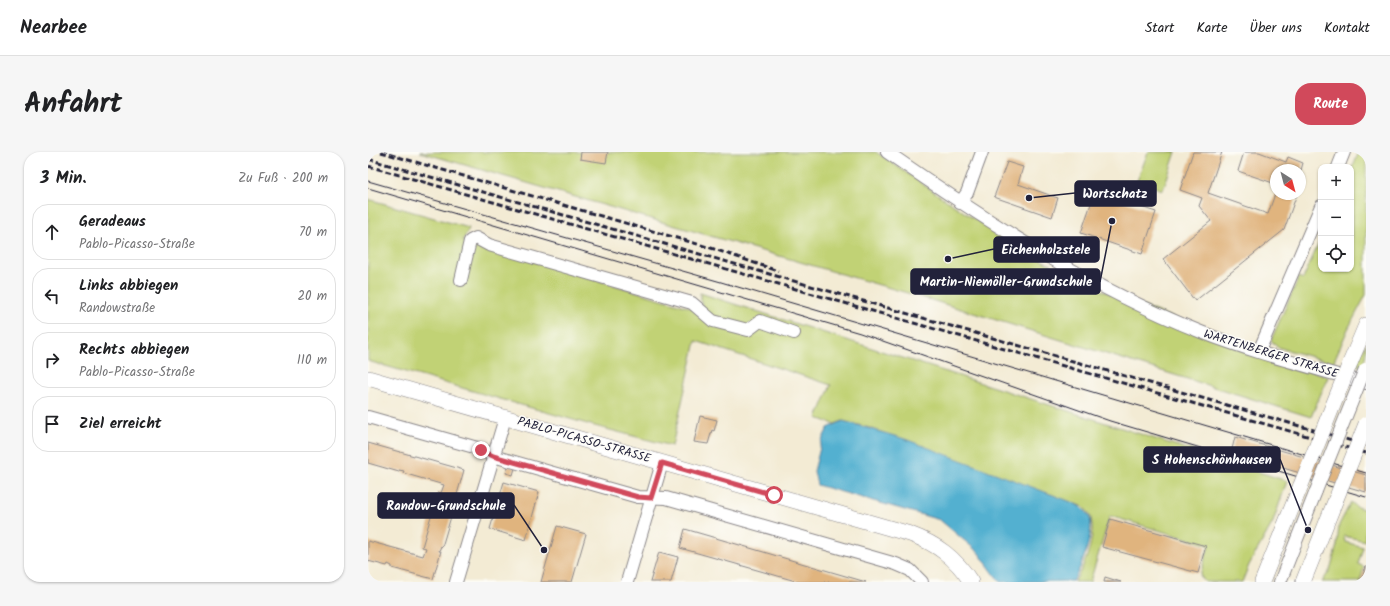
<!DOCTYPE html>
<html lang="de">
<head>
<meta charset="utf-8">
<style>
  body { margin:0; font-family:Kalam,sans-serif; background:#f6f6f6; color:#202124 }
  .controls { position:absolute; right:12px; top:12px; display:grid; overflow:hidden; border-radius:8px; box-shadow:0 1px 3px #0004 }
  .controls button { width:36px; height:36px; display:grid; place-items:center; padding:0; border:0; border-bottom:1px solid #e0e0e0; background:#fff; color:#202124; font:20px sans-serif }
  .compass { position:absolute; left:902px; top:12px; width:36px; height:36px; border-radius:50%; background:#fff; box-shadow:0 1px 3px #0004; rotate:144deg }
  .stop { position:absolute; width:12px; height:12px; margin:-9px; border:3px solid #d1495b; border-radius:50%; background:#fff }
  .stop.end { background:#d1495b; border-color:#fff; box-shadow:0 1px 4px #0008 }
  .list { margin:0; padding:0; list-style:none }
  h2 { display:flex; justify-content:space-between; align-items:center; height:52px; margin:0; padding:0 16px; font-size:17px }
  h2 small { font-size:13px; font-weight:400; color:#757577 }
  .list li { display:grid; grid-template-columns:26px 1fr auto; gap:12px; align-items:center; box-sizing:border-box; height:56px; margin:0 8px 8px; padding:0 8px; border:1px solid #e0e0e0; border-radius:16px }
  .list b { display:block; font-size:15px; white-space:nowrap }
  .list p { margin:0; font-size:13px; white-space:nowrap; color:#757577 }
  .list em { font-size:13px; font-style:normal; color:#757577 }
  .icon { flex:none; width:22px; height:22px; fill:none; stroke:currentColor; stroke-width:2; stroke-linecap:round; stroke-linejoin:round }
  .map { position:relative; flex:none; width:998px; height:430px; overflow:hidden; border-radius:16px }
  header { display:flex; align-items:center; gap:24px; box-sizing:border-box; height:56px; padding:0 20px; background:#fff; border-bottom:1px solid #e0e0e0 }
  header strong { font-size:19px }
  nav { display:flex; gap:22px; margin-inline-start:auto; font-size:14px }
  .intro { display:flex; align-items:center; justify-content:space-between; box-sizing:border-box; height:96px; padding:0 24px }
  h1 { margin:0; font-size:28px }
  .button { padding:10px 18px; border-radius:16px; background:#d1495b; color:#fff; font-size:14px; font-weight:700 }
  main { display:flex; gap:24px; padding:0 24px }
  aside { flex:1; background:#fff; border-radius:16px; box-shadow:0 1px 3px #0004 }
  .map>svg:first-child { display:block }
  .green { fill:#c1d275; stroke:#727a58 }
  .water { fill:#52b0d0; stroke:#3a6986 }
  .building { fill:#e0b47e }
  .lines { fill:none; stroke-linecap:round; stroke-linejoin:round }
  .minor-casing { stroke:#8a8688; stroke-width:14 }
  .major-casing { stroke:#8a8688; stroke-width:16 }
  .minor { stroke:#fff; stroke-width:12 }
  .major { stroke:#fff; stroke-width:15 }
  .tram { stroke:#22223b; stroke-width:1 }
  .rail { stroke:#22223b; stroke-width:3; stroke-dasharray:6 3; stroke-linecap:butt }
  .minor-bridge-casing { stroke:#8a8688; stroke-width:14; stroke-linecap:butt }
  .major-bridge-casing { stroke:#8a8688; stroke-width:16; stroke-linecap:butt }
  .minor-bridge { stroke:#fff; stroke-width:12 }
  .major-bridge { stroke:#fff; stroke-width:15 }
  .route { stroke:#d1495b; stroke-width:5 }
  .labels { text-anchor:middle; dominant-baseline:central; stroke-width:3; stroke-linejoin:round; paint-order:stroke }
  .street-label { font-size:12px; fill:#22223b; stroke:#fdfcf7 }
  .leader { fill:none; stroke:#22223b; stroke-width:1.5 }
  .callout-dot { fill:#22223b; stroke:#fdfcf7; stroke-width:1.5 }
  .callout { fill:#22223b; stroke:#22223b; stroke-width:1.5 }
  .callout-label { font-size:13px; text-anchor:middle; font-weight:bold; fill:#fff }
</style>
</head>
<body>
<header>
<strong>Nearbee</strong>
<nav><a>Start</a><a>Karte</a><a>Über uns</a><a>Kontakt</a></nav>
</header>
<div class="intro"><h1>Anfahrt</h1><a class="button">Route</a></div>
<main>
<aside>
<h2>3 Min.<small>Zu Fuß · 200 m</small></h2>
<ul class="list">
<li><svg class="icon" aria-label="ahead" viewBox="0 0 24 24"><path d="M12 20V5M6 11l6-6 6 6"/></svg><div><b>Geradeaus</b><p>Pablo-Picasso-Straße</p></div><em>70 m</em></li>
<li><svg class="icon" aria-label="left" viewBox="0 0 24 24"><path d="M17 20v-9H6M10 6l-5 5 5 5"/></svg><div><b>Links abbiegen</b><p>Randowstraße</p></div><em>20 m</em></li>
<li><svg class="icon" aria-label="right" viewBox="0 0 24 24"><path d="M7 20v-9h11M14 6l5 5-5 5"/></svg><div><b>Rechts abbiegen</b><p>Pablo-Picasso-Straße</p></div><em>110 m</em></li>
<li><svg class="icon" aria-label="arrive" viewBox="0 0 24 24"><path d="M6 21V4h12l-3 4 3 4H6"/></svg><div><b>Ziel erreicht</b></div></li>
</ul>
</aside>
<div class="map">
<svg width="998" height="430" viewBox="0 0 998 430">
  <rect width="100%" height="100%" fill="#fdfcf7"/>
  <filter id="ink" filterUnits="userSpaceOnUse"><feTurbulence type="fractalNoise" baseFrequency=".025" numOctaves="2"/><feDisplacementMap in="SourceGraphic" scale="8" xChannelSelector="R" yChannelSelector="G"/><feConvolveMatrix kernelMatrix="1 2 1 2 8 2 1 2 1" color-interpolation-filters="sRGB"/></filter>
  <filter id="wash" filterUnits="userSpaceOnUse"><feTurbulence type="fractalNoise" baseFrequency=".012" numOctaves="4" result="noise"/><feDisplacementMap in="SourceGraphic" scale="16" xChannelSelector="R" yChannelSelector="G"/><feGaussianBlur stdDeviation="0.9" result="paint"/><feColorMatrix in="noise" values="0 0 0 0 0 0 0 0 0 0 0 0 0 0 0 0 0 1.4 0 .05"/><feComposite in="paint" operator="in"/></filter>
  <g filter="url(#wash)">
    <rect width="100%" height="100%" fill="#f3ebd4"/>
    <g class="green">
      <path d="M 52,0 L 508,0 L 603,65 L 672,107 L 722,134 L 960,225 L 943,265 L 560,147 Z"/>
      <path d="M 780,0 L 808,0 L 795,38 L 769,29 Z"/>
      <path d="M 991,0 L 998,0 L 998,143 L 980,177 L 965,211 L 909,195 L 903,188 L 931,125 L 935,127 L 953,86 L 953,117 L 983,117 L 983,18 Z"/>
      <path d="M 0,47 L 101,76 L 95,89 L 334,159 L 332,141 L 919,329 L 905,370 L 881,413 L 874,430 L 837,430 L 832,423 L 841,393 L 742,364 L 722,430 L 706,430 C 717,414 728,385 723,366 C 722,362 718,358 716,355 L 502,276 L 475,269 L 466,272 L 449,266 L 463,233 L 328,189 L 304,294 L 223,273 L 0,209 Z"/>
      <path d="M 998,191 C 998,199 998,210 993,215 L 988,212 Z"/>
      <path d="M 983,350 L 989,355 L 998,358 L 997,389 L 976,384 L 977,390 L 995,395 L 990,412 L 996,415 L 992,429 L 995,430 L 954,430 L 962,418 L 969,393 L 971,373 Z"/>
    </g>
    <path class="water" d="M 475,269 L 537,287 L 693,346 C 703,350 716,354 721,364 C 728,378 713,417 705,429 L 632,430 L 610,400 L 572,368 L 449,333 L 446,319 L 454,288 L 460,276 Z"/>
    <g id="blocks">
      <g class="building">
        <path d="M 213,0 L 240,0 L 238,11 L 212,7 Z"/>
        <path d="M 825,0 L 854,0 L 840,41 L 900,62 L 907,42 L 929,42 L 916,78 L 827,149 L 795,107 L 843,69 L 831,54 L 834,46 L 812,38 Z"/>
        <path d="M 876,0 L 891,0 L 918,10 L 920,5 L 935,11 L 933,18 L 908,18 L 908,32 L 870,19 Z"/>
        <path d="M 639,10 L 655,15 L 650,32 L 690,46 L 684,65 L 626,45 Z"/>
        <path d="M 727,40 L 788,60 L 774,102 L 713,81 Z"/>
        <path d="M 332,264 L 349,268 L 346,279 L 344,278 L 340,292 L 326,290 Z"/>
        <path d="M 867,285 L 998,323 L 998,340 L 863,301 Z"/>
        <path d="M 0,291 L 96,318 L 88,346 L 86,345 L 85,350 L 87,351 L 74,395 L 73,394 L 71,399 L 73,399 L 65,427 L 24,416 L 24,414 L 20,412 L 19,414 L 0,409 L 0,389 L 55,404 L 58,396 L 54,395 L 70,340 L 73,341 L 76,333 L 35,321 L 36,319 L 31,318 L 31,320 L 0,311 Z"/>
        <path d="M 140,314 L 147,316 L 145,323 L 138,321 Z"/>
        <path d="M 136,330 L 171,340 L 158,388 L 122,377 Z"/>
        <path d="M 742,367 L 838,394 L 830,421 L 734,395 Z"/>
        <path d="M 189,374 L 218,382 L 204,430 L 173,430 Z"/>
        <path d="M 317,377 L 498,430 L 431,430 L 312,396 Z"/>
        <path d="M 291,400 L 310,405 L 303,430 L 282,430 Z"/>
        <path d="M 998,414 L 998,430 L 993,428 Z"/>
        <path d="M 737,425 L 753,430 L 736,430 Z"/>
      </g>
    </g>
  </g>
  <g filter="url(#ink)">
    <use href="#blocks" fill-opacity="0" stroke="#8a8688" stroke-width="1"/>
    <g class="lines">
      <g class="minor-casing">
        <g id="minor">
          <path d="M 519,0 C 618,69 720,135 833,180 C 886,201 943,215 998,231"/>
          <path d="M 970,15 L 976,0"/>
          <path d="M 592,51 L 599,41 L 614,0"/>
          <path d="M 93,128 L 102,89 L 108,86 L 121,93 L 324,151 L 345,169 L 380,178 L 392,169 L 426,181"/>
          <path d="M 891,199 L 953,54"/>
          <path d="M 0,265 L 113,297 L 125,304 L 270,345 L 298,346 L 528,412 L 542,418 L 554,430"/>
          <path d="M 88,430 L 137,266"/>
          <path d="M 259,430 L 294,311"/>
          <path d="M 912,430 L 948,339"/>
        </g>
      </g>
      <g class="major-casing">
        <g id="major">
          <path d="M 982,211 L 998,173"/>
          <path d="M 0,226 L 542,382 C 569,392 588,406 603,430"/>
          <path d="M 894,430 L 933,333"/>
          <path d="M 935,430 L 968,347"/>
        </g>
      </g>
      <use href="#minor" class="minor"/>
      <use href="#major" class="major"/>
      <g class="tram">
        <path d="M 0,29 L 353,130 L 998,321"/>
        <path d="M 0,36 L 492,181 L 742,269 L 998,345"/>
      </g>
      <g class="rail">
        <path d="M 13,0 L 343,96 L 410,119"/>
        <path d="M 0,7 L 998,293"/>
        <path d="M 0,14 L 998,301"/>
      </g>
      <g class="minor-bridge-casing">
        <path id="minor-bridge" d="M 948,339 L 997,217"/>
      </g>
      <g class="major-bridge-casing">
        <g id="major-bridge">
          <path d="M 933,333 L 982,211"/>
          <path d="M 968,347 L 998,272"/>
        </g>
      </g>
      <use href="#minor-bridge" class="minor-bridge"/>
      <use href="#major-bridge" class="major-bridge"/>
    </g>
  </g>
  <g class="lines" filter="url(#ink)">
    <path class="route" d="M 113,298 L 125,304 L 270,345 L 283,346 L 294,311 L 406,343"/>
  </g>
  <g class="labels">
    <g class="street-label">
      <text transform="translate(903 202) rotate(17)">WARTENBERGER STRASSE</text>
      <text transform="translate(216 288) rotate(16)">PABLO-PICASSO-STRASSE</text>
    </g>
  </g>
  <path class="leader" d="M661 46L707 41M580 107L626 97M744 69L732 130M940 378L912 307M176 398L146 353"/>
  <g class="callout-dot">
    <circle cx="661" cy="46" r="4"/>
    <circle cx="580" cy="107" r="4"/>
    <circle cx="744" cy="69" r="4"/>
    <circle cx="940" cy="378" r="4"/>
    <circle cx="176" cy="398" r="4"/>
  </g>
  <g class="callout">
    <rect x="707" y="29" width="81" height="25" rx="4"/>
    <rect x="626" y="85" width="105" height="25" rx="4"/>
    <rect x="543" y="117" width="189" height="25" rx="4"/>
    <rect x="776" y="295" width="136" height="25" rx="4"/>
    <rect x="10" y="341" width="136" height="25" rx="4"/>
  </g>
  <g class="callout-label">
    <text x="747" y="46">Wortschatz</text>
    <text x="678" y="102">Eichenholzstele</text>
    <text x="638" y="134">Martin-Niemöller-Grundschule</text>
    <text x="844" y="312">S Hohenschönhausen</text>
    <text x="78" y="358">Randow-Grundschule</text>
  </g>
</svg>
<div class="controls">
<button>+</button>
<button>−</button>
<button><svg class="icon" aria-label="locate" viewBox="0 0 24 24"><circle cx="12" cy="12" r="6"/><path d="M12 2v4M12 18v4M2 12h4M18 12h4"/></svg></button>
</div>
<svg class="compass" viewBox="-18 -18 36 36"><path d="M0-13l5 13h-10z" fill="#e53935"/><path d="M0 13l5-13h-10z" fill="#757577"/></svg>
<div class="stop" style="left:406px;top:343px"></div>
<div class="stop end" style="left:113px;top:298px"></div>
</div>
</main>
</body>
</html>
